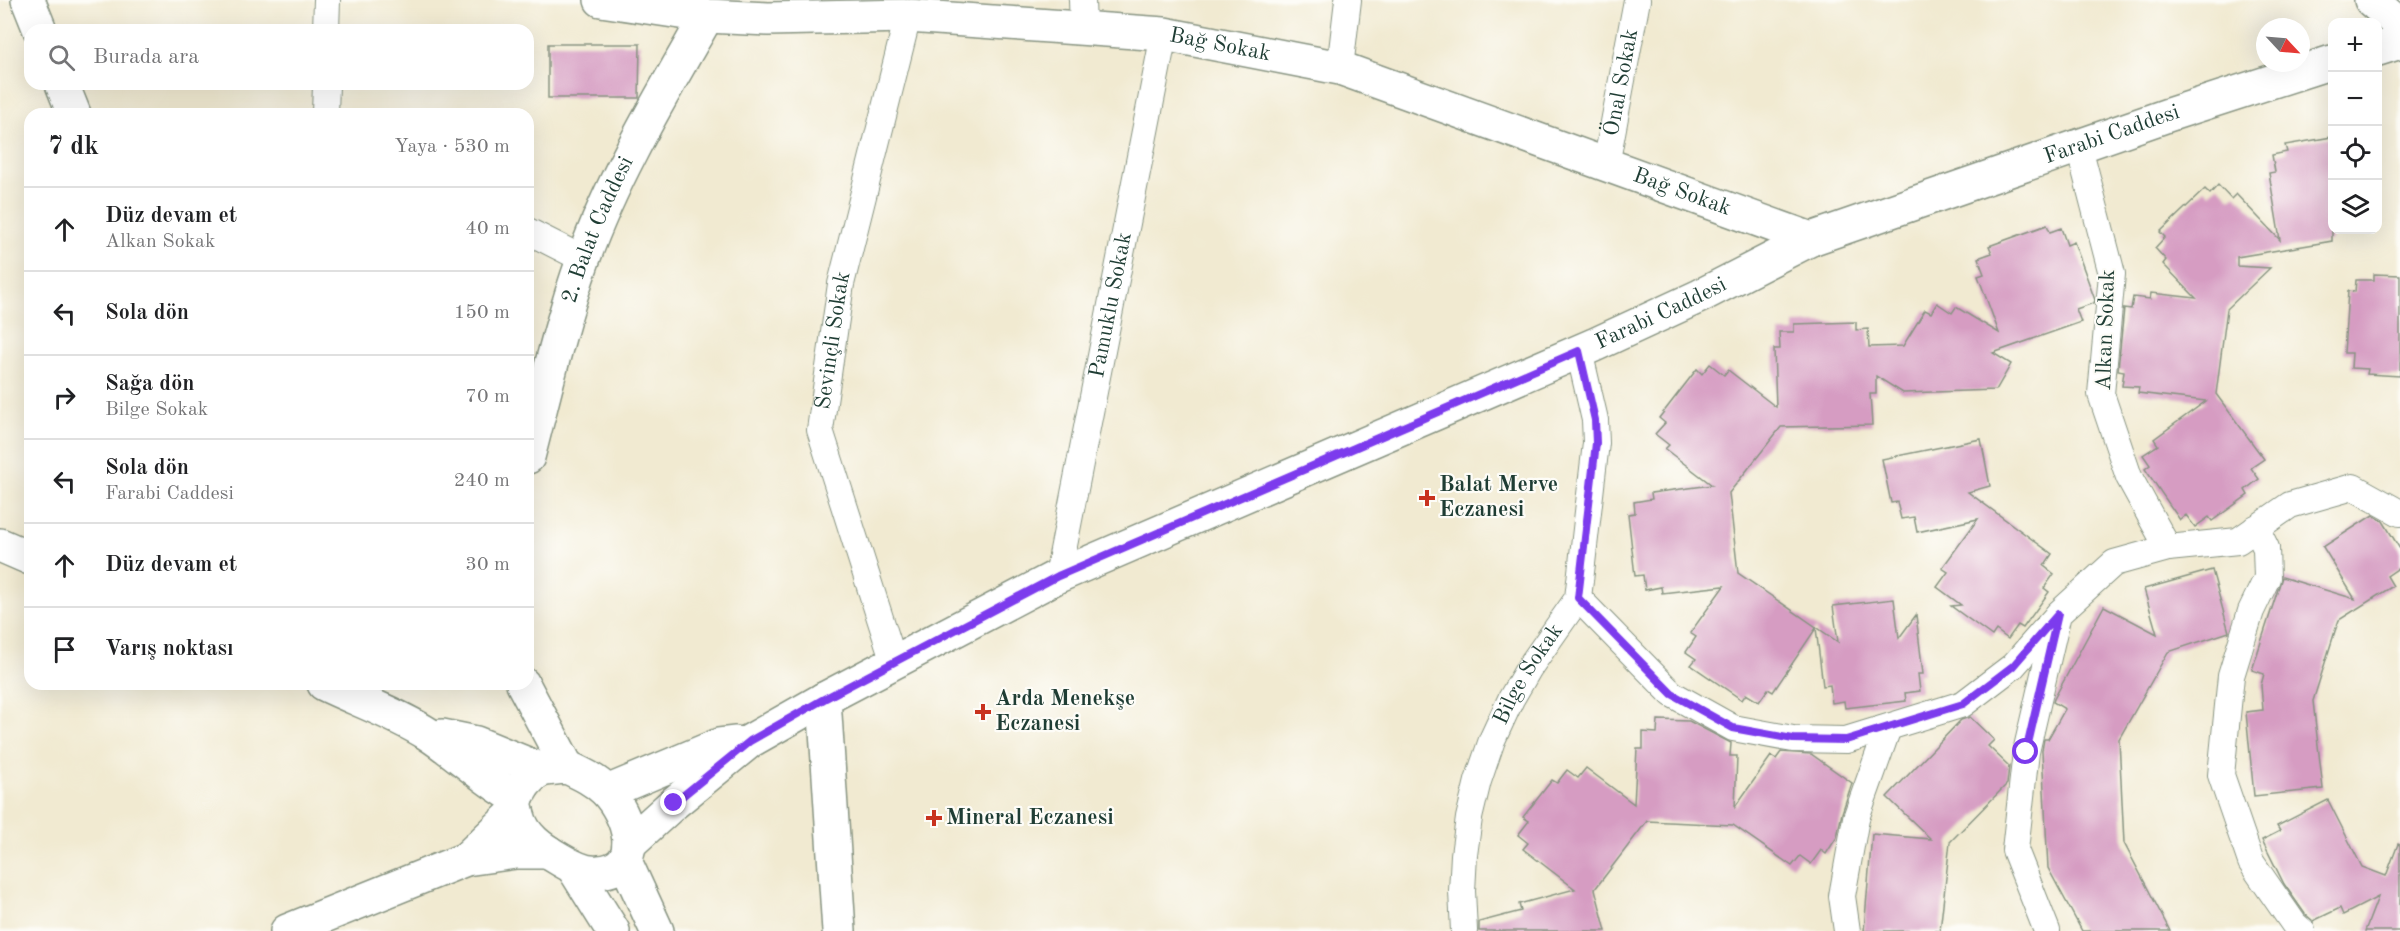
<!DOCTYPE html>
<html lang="tr">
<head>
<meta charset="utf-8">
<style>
  body { margin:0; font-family:"Old Standard TT",serif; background:#f6f6f6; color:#202124 }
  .controls { position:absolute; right:18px; top:18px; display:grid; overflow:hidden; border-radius:12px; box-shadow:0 6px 24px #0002 }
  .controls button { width:54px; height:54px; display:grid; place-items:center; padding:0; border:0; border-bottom:2px solid #e0e0e0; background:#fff; color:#202124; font:30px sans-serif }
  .compass { position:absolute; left:2256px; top:18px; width:54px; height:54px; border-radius:50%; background:#fff; box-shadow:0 6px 24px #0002; rotate:116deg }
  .stop { position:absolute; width:18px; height:18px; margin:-14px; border:4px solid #7c3aed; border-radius:50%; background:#fff }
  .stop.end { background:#7c3aed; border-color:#fff; box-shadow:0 2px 6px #0008 }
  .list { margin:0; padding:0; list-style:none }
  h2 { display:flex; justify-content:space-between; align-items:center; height:78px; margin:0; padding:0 24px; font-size:26px }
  h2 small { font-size:20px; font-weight:400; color:#757577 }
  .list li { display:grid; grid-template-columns:39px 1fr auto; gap:18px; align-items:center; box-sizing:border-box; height:84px; padding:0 24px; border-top:2px solid #e0e0e0 }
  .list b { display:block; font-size:22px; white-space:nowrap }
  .list p { margin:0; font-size:20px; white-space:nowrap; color:#757577 }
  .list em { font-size:20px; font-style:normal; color:#757577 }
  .icon { flex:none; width:33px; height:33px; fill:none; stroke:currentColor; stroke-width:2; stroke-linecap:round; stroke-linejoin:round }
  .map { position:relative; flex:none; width:2400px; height:931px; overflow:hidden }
  .search { position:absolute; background:#fff; box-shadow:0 6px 24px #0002; left:24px; top:24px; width:510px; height:66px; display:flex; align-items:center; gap:15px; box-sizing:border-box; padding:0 21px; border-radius:18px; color:#757577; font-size:22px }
  .panel { position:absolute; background:#fff; box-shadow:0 6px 24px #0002; left:24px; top:108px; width:510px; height:582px; border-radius:18px }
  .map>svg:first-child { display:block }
  .building { fill:#d69cc2 }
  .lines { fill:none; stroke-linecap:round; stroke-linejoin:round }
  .minor-casing { stroke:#889482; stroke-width:28 }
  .tertiary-casing { stroke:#889482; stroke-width:36 }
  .secondary-casing { stroke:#889482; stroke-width:36 }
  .primary-casing { stroke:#889482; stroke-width:36 }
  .minor { stroke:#fff; stroke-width:26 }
  .tertiary { stroke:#fff; stroke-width:33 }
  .secondary { stroke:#fff; stroke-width:33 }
  .primary { stroke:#fff; stroke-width:33 }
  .route { stroke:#7c3aed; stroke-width:8 }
  .poi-dot { fill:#c8321e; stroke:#fdfcf7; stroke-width:2 }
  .labels { text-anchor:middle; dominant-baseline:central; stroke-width:4.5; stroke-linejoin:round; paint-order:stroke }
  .street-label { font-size:22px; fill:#1f3d34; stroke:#fdfcf7 }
  .poi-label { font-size:22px; font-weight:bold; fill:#1f3d34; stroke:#fdfcf7; text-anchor:start }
</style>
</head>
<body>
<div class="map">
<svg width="2400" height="931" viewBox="0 0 2400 931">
  <rect width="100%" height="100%" fill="#fdfcf7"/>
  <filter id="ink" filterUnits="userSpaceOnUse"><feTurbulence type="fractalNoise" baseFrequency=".0167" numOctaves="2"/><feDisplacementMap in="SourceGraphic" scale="12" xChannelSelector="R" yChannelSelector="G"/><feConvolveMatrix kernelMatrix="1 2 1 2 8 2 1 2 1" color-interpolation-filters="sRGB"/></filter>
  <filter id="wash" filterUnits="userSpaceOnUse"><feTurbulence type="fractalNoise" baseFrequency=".008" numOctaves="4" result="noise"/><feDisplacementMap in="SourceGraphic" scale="24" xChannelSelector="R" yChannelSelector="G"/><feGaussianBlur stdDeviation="1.35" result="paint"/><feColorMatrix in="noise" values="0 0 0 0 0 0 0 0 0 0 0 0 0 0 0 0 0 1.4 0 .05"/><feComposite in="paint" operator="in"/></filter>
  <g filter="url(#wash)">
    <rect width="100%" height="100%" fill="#f1ead1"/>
    <g id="blocks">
      <g class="building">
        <path d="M 548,44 L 640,44 L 639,98 L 548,98 Z"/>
        <path d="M 2332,137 L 2332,241 L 2237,257 L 2237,266 L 2270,268 L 2227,309 L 2216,394 L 2264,459 L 2251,468 L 2259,479 L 2245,490 L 2248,495 L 2212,521 L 2209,517 L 2195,527 L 2186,515 L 2180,520 L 2145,469 L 2150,465 L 2143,455 L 2158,445 L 2154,439 L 2206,401 L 2138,393 L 2139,387 L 2122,386 L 2124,371 L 2118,370 L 2124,308 L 2131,309 L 2133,297 L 2150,299 L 2151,293 L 2196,298 L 2163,264 L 2166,260 L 2155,248 L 2165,237 L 2160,232 L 2205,189 L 2210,194 L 2218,185 L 2231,199 L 2236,194 L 2280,240 L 2269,173 L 2275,172 L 2272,155 L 2287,152 L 2285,145 Z"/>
        <path d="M 2047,225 L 2050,232 L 2061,228 L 2067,245 L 2074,242 L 2095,300 L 2094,303 L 2076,309 L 2081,322 L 1993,353 L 2011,364 L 1996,390 L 1903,393 L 1876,376 L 1876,394 L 1870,394 L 1872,425 L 1781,427 L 1729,493 L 1738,573 L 1838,642 L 1833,606 L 1894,599 L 1899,638 L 1916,615 L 1923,674 L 1918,674 L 1920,691 L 1905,693 L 1906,701 L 1845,708 L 1844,701 L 1832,703 L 1830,685 L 1823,686 L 1816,628 L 1773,692 L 1768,689 L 1759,702 L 1746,694 L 1742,700 L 1691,665 L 1696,659 L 1686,652 L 1696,637 L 1690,633 L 1724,586 L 1662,593 L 1661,587 L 1645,590 L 1643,575 L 1635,576 L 1628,514 L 1635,513 L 1634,502 L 1652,499 L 1651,493 L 1712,485 L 1665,449 L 1669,445 L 1655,434 L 1665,423 L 1659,418 L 1697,369 L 1702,374 L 1710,364 L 1724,375 L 1728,370 L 1776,407 L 1774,349 L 1780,349 L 1779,332 L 1794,332 L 1794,324 L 1856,322 L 1856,330 L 1868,329 L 1869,347 L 1903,346 L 1925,310 L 1931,313 L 1937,303 L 1952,313 L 1956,307 L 1999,333 L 1978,276 L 1984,274 L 1978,258 L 1992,253 L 1989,246 Z"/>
        <path d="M 2374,274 L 2400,275 L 2400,376 L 2367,374 L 2368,369 L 2351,368 L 2352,353 L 2344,353 L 2348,291 L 2355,292 L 2356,280 L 2374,280 Z"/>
        <path d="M 1981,439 L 1990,486 L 1968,492 L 2052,554 L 2044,566 L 2054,574 L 2044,588 L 2049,592 L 2023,628 L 2018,625 L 2008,639 L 1996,630 L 1992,636 L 1951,606 L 1961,605 L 1937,587 L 1948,572 L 1942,568 L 1978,519 L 1917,532 L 1914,517 L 1901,519 L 1897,502 L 1891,503 L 1882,459 Z"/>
        <path d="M 2373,515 L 2383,521 L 2400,549 L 2400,567 L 2387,576 L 2393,586 L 2339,620 L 2335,631 L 2313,701 L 2323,789 L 2254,796 L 2246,712 L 2263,710 L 2261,685 L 2264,674 L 2252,670 L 2282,577 L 2355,599 L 2323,547 Z"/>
        <path d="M 2212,570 L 2229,632 L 2168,652 L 2119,739 L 2124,843 L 2170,931 L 2082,931 L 2048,868 L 2042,751 L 2044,739 L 2048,739 L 2065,709 L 2053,702 L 2054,699 L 2104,606 L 2157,634 L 2144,589 Z"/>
        <path d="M 1970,717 L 1994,740 L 1988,746 L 2009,766 L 2007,784 L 1950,842 L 1940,931 L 1864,931 L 1872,834 L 1931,839 L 1887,797 L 1961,720 Z"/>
        <path d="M 1658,720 L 1689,721 L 1731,743 L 1730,756 L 1737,756 L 1735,807 L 1771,756 L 1776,759 L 1781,752 L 1811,754 L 1852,783 L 1842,813 L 1837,837 L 1826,854 L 1821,850 L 1811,864 L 1800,856 L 1792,866 L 1733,825 L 1647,821 L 1595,889 L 1606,931 L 1479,931 L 1479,922 L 1521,911 L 1519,904 L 1575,889 L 1523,849 L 1528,843 L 1518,835 L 1529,821 L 1523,817 L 1552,780 L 1557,783 L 1567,770 L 1578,778 L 1586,768 L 1634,804 L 1637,749 L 1643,749 L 1643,732 L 1657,733 Z"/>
        <path d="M 2328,800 L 2362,867 L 2386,876 L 2398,844 L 2400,845 L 2400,931 L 2365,931 L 2378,897 L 2343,915 L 2340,908 L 2313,921 L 2305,914 L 2284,884 L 2262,840 L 2280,831 L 2277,826 Z"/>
      </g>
    </g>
  </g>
  <g filter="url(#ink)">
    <use href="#blocks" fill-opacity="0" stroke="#889482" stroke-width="1.5"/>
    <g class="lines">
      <g class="minor-casing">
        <g id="minor">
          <path d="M 1082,0 L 1083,28"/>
          <path d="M 326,30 L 327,0"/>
          <path d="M 1340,68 L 1348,0"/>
          <path d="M 325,114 L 326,84"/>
          <path id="s1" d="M 1606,165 L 1637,0"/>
          <path d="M 528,231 L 583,259"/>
          <path d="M 2256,528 L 2266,548 L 2267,578 L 2251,611 L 2231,676 L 2221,775 L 2251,862 L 2294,924 L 2302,931"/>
          <path d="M 2168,548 L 2238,541 L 2290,505 L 2353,487 L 2400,513"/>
          <path id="s2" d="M 1058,576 L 1164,34"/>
          <path d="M 1578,598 L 1672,694 L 1733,728 L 1793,739 L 1846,740 L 1963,704 L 2013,666 L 2056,617"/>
          <path id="s3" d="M 894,662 L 820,430 L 841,284 L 908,16"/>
          <path id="s4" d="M 1464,931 L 1462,891 L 1464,855 L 1469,818 L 1478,781 L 1492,740 L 1511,699 L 1529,668 L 1578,598 L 1596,443 L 1595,420 L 1579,351"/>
          <path d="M 1847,931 L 1842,896 L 1856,818 L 1888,728"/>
          <path d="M 2047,931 L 2015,850 L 2026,752 L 2058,614 L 2114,563 L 2168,548 L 2129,477 L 2101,394 L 2112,274 L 2079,147"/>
        </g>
      </g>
      <g class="tertiary-casing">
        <g id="tertiary">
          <path d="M 28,0 L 40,30"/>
          <path id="s5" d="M 601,0 L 707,16 L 768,19 L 908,16 L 1164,34 L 1340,68 L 1811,239"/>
          <path d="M 2371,0 L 2400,25"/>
          <path d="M 62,84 L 74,114"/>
          <path id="s6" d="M 528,457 C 545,392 560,324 583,260 C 614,174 662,95 707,16"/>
          <path d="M 523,684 L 567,767"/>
          <path d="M 824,699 L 839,931"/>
          <path d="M 466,859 L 517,810"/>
          <path d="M 287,931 L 466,859 L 516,852 L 548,852"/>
        </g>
      </g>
      <g class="secondary-casing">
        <g id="secondary">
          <path d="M 0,545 L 30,558"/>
          <path d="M 324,684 C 357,700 397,714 428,734 C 459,754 484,780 517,798"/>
          <path d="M 442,736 L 476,743 L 542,770"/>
        </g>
      </g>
      <g class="primary-casing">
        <g id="primary">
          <path d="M 2378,49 L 2400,42"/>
          <path d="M 567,767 C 582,774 595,780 606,791 C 628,814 647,868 599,872 C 587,874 571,866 561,860 C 542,849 523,837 518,815 C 517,811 514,806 515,802 C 516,798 519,793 521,790 C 525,782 536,771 545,769 C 552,768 560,768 567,767 Z"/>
          <path d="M 607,792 L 719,745 L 736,743"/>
          <path id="s7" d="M 629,844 L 674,803 L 750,741 L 824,699 L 1058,576 L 1594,345 L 1700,296 L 1811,239 L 2168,115 L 2332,62"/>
          <path d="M 625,861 L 657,931"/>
          <path d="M 573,867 L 613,931"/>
        </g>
      </g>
      <use href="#minor" class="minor"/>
      <use href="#tertiary" class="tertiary"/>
      <use href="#secondary" class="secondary"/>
      <use href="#primary" class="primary"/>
    </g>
  </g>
  <g class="lines" filter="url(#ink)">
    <path class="route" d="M 674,803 L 750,741 L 824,699 L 1058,576 L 1579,351 L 1595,420 L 1596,443 L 1578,598 L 1672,694 L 1733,728 L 1793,739 L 1846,740 L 1963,704 L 2013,666 L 2058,614 L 2026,752"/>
  </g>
  <g class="poi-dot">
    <path d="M1424 489h6v6h6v6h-6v6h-6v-6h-6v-6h6z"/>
    <path d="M980 703h6v6h6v6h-6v6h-6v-6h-6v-6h6z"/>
    <path d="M931 809h6v6h6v6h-6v6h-6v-6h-6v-6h6z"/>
  </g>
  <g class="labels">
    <g class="street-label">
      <text stroke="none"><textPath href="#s5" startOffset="622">Bağ Sokak</textPath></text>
      <text stroke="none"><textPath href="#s1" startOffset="84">Önal Sokak</textPath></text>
      <text stroke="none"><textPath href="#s7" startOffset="1652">Farabi Caddesi</textPath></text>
      <text stroke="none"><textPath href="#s5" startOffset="1108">Bağ Sokak</textPath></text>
      <text stroke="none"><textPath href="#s6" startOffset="238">2. Balat Caddesi</textPath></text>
      <text stroke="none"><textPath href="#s2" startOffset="276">Pamuklu Sokak</textPath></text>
      <text stroke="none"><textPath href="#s7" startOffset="1166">Farabi Caddesi</textPath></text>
      <text transform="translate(2106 330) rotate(-88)">Alkan Sokak</text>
      <text stroke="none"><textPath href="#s3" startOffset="334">Sevinçli Sokak</textPath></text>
      <text stroke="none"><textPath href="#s4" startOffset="270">Bilge Sokak</textPath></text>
    </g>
    <g class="poi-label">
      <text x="1439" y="485">Balat Merve<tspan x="1439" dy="25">Eczanesi</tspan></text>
      <text x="995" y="699">Arda Menekşe<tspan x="995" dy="25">Eczanesi</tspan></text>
      <text x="946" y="818">Mineral Eczanesi</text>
    </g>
  </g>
</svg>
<div class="controls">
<button>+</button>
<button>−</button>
<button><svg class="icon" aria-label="locate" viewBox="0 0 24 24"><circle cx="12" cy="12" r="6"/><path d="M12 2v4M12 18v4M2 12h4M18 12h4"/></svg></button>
<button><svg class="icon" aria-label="layers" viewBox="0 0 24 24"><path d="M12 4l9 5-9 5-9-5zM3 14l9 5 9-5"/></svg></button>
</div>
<svg class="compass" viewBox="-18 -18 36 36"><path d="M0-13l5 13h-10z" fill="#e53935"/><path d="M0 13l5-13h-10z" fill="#757577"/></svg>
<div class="stop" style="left:2026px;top:752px"></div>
<div class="stop end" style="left:674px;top:803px"></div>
<div class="search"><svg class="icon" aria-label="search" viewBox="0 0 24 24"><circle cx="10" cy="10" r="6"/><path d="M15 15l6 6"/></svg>Burada ara</div>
<section class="panel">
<h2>7 dk<small>Yaya · 530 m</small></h2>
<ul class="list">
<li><svg class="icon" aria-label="ahead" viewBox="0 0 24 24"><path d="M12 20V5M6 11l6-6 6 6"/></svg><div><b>Düz devam et</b><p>Alkan Sokak</p></div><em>40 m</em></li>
<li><svg class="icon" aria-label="left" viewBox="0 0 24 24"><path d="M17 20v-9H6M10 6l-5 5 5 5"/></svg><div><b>Sola dön</b></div><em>150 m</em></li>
<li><svg class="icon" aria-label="right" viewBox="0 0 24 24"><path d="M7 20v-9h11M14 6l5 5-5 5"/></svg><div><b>Sağa dön</b><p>Bilge Sokak</p></div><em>70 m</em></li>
<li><svg class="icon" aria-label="left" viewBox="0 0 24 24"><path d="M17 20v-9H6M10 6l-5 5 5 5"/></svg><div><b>Sola dön</b><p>Farabi Caddesi</p></div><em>240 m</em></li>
<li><svg class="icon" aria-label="ahead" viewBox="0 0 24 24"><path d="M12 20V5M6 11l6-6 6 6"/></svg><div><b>Düz devam et</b></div><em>30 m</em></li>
<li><svg class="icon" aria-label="arrive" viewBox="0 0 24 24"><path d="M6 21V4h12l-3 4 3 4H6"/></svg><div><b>Varış noktası</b></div></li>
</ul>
</section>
</div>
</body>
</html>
